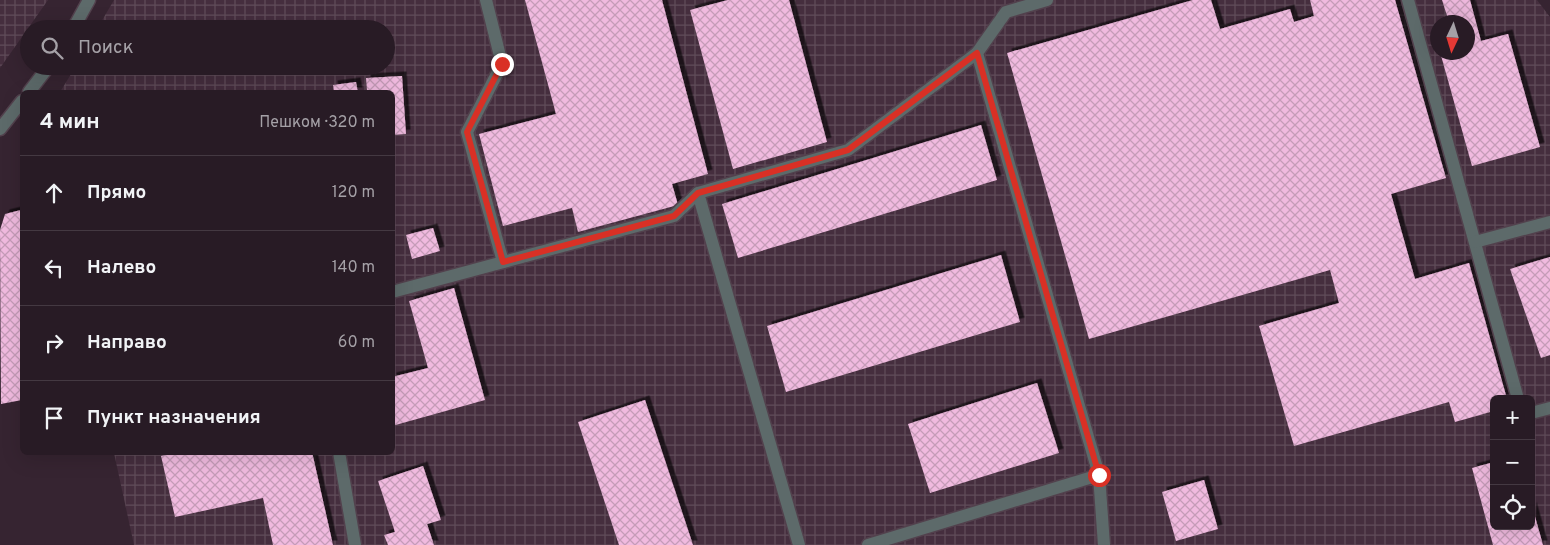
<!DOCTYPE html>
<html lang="ru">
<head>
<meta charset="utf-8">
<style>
  body { margin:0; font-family:Overpass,sans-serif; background:#30242d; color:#f1f3f6 }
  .controls { position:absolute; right:15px; bottom:15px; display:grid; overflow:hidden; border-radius:8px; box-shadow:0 5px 20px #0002 }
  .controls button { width:45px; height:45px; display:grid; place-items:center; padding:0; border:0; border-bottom:1px solid #443942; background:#281b25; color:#f1f3f6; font:25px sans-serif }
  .compass { position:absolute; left:1430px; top:15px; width:45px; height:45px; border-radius:50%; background:#281b25; box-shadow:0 5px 20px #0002; rotate:184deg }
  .stop { position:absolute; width:15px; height:15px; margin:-11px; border:4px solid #d93025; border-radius:50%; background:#fff }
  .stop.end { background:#d93025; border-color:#fff; box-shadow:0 1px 5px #0008 }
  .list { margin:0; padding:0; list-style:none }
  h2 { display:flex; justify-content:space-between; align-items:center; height:65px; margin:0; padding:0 20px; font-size:21px }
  h2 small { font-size:16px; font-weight:400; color:#a5a1a7 }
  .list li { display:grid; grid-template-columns:32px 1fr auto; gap:15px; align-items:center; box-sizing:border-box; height:75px; padding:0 20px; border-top:1px solid #443942 }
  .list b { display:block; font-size:19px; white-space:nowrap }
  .list em { font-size:16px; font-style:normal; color:#a5a1a7 }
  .icon { flex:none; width:28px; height:28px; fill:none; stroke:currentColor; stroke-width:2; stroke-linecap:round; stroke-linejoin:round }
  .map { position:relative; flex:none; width:1550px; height:545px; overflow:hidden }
  .search { position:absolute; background:#281b25; box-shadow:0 5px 20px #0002; left:20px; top:20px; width:375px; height:55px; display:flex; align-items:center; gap:12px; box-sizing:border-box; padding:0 18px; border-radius:28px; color:#a5a1a7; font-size:19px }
  .panel { position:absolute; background:#281b25; box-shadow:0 5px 20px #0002; left:20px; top:90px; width:375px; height:365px; border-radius:8px }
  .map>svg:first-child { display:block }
  .industrial { fill:url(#industrial-grid); fill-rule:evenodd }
  .building { fill:url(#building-cross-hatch); filter:url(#shadow) }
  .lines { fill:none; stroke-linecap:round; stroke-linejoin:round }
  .minor-casing { stroke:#52414d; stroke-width:15 }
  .minor { stroke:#5d6a6a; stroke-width:12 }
  .route { stroke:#d93025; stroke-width:6 }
</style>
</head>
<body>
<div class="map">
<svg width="1550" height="545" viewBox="0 0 1550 545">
  <defs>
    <pattern id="industrial-grid" width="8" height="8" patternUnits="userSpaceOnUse" patternTransform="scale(1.25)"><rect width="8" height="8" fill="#452e3e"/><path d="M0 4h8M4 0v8" fill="none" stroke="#604c59"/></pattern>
    <pattern id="building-cross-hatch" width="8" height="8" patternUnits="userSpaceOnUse" patternTransform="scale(1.25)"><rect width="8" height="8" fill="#f0badf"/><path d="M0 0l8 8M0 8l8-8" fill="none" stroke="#c59cb8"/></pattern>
    <filter id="shadow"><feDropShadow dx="4.5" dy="-4.5" stdDeviation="0" flood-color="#0009"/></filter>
  </defs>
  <rect width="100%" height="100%" fill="#362431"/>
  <g class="industrial">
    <path d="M 0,0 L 48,0 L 0,68 Z"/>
    <path d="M 114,0 L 1537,0 L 1550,17 L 1550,545 L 134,545 L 114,453 L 392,452 L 392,92 L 60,92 L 76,66 L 386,66 L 386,29 L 97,29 ZM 1438,22 L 1468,22 L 1468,52 L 1438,52 ZM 1494,399 L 1531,399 L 1531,526 L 1494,526 Z"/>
  </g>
  <g class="building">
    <path d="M 525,0 L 662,0 L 708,174 L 672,184 L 678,205 L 578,232 L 572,208 L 503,226 L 479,134 L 556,114 Z"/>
    <path d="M 728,0 L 789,0 L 827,142 L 733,169 L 690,10 Z"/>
    <path d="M 1193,0 L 1211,0 L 1220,29 L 1290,9 L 1294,22 L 1314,16 L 1310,0 L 1395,0 L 1446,178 L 1391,194 L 1415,279 L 1469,263 L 1507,399 L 1494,399 L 1494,411 L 1455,422 L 1449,402 L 1294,446 L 1259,326 L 1339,303 L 1330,270 L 1089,339 L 1007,53 Z"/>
    <path d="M 1442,0 L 1470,0 L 1481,41 L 1508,34 L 1540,147 L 1472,166 L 1440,52 L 1468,52 L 1468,22 L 1449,22 Z"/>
    <path d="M 402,76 L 406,134 L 392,135 L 392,92 L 367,92 L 366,78 Z"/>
    <path d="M 356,82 L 358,92 L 334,92 L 333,85 Z"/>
    <path d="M 981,125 L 997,180 L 738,258 L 722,204 Z"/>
    <path d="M 21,210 L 22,219 L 22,400 L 1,404 L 0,230 L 5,214 Z"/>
    <path d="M 433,228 L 440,251 L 412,259 L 406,235 Z"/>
    <path d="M 1001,255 L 1020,322 L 786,392 L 767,326 Z"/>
    <path d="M 1550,257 L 1550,355 L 1541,358 L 1510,269 Z"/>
    <path d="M 454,288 L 485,400 L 392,426 L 392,377 L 428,368 L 409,301 Z"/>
    <path d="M 1037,383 L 1059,453 L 930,493 L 908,424 Z"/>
    <path d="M 645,400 L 693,545 L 619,545 L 578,422 Z"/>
    <path d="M 177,452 L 312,452 L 333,545 L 273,545 L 263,498 L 175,517 L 161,456 Z"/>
    <path d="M 1494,462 L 1494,526 L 1531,526 L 1532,506 L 1543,545 L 1493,545 L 1472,468 Z"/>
    <path d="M 423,466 L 441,520 L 427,524 L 434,545 L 388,545 L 384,535 L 395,532 L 378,481 Z"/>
    <path d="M 1204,480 L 1218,529 L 1176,541 L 1162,492 Z"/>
  </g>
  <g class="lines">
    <g class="minor-casing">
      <g id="minor">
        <path d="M 486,0 L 502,64 L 467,132 L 503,262"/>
        <path d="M 1047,0 L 1006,12 L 977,53 L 1099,475 L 1104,545"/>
        <path d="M 1408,0 L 1518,399"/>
        <path d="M 73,29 L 89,0"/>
        <path d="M 29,92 L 49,66"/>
        <path d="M 0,129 L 22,101"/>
        <path d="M 1475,242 L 1550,222"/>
        <path d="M 392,292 L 674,216 L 698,193"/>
        <path d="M 1531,413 L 1550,408"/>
        <path d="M 339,452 L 355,545"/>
        <path d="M 799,545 L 698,193 L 848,150 L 977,53"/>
        <path d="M 868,545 L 1099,475"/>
      </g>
    </g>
    <use href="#minor" class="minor"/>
  </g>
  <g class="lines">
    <path class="route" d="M 502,64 L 467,132 L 503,262 L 674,216 L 698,193 L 848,150 L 977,53 L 1099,475"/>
  </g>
</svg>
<div class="controls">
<button>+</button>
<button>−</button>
<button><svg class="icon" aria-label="locate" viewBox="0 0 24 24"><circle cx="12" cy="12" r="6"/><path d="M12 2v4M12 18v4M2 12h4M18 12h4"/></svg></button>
</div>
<svg class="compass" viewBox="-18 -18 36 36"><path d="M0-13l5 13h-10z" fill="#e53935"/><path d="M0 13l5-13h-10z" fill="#a5a1a7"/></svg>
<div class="stop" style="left:1099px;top:475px"></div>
<div class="stop end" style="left:502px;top:64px"></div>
<div class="search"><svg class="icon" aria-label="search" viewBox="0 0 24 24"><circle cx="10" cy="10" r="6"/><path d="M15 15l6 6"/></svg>Поиск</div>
<section class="panel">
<h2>4 мин<small>Пешком · 320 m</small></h2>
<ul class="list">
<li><svg class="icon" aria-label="ahead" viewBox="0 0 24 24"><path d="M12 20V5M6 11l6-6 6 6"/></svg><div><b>Прямо</b></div><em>120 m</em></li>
<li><svg class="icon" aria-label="left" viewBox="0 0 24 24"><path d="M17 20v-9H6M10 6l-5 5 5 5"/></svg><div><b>Налево</b></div><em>140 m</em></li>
<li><svg class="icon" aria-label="right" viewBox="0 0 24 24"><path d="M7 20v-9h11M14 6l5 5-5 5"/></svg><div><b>Направо</b></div><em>60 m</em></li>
<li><svg class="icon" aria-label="arrive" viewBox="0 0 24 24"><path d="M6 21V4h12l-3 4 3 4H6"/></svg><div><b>Пункт назначения</b></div></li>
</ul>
</section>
</div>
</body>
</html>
